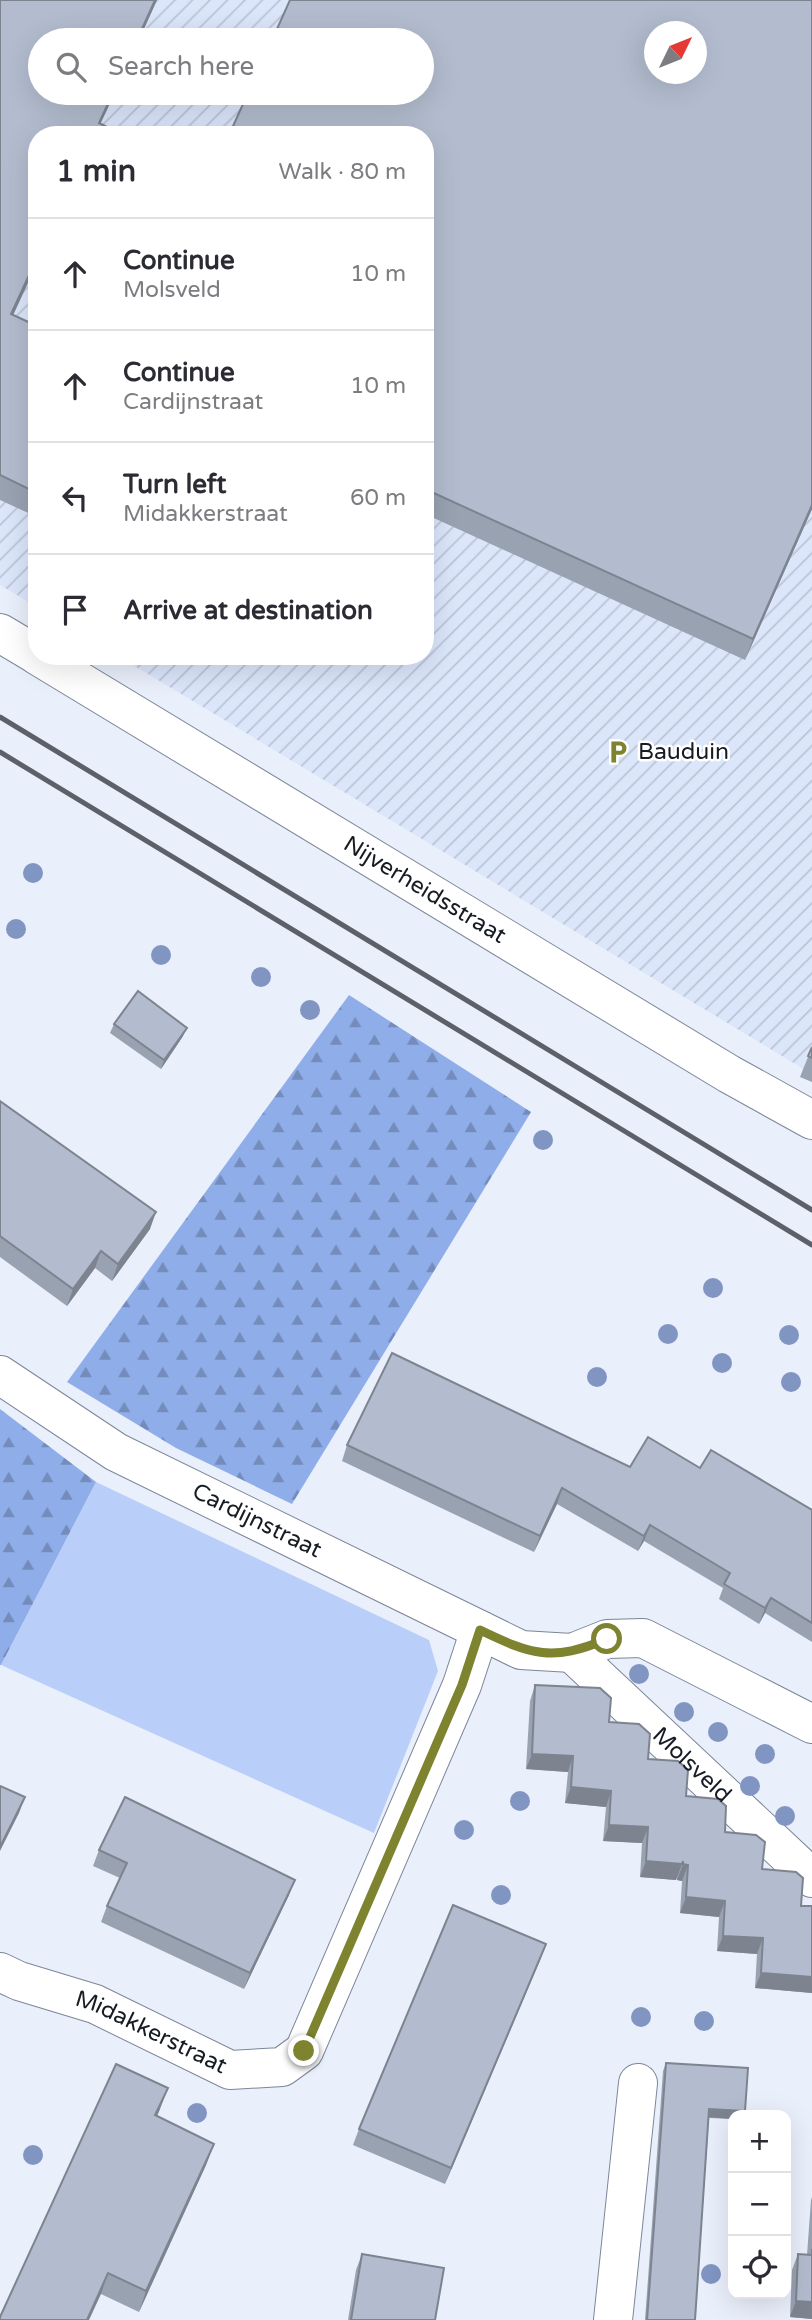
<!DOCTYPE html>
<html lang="en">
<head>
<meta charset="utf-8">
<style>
  body { margin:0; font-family:"Varela Round",sans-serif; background:#f2f2f3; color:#2b2b33 }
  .controls { position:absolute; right:21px; bottom:21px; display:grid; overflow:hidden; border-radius:14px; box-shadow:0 7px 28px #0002 }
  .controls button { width:63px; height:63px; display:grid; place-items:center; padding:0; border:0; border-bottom:2px solid #e1e1e2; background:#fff; color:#2b2b33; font:35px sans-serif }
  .compass { position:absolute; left:644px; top:21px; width:63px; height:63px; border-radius:50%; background:#fff; box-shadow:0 7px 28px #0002; rotate:47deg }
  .stop { position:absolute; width:21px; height:21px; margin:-16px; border:5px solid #7d832e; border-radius:50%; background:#fff }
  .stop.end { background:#7d832e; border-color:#fff; box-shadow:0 2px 7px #0008 }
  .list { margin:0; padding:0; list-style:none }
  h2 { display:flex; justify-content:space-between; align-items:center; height:91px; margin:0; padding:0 28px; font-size:30px }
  h2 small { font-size:23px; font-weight:400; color:#7c7c81 }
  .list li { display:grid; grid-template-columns:46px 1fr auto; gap:21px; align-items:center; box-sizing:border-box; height:112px; padding:0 28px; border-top:2px solid #e1e1e2 }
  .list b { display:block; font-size:26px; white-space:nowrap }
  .list p { margin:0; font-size:23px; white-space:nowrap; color:#7c7c81 }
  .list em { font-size:23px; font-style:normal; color:#7c7c81 }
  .icon { flex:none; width:38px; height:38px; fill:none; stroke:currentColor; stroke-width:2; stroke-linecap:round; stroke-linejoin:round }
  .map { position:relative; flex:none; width:812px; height:2320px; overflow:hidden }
  .search { position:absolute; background:#fff; box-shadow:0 7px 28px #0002; left:28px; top:28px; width:406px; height:77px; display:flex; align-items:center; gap:18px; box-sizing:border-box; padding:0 24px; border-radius:38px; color:#7c7c81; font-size:26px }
  .panel { position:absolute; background:#fff; box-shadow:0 7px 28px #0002; left:28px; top:126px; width:406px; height:539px; border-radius:28px }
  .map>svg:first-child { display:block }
  .industrial { fill:url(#industrial-furrows); fill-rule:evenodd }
  .green { fill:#b9cff9 }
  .forest { fill:url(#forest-firs) }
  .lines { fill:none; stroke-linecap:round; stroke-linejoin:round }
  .minor-casing { stroke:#7d8698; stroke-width:40 }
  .major-casing { stroke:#7d8698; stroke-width:40 }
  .minor { stroke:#fff; stroke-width:38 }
  .major { stroke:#fff; stroke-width:38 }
  .rail { stroke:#5c6169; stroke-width:5 }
  .tree { fill:#8095c2 }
  .wall { fill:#99a2b1 }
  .shaded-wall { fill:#7d8490 }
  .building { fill:#b2bcce; stroke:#7d8490; stroke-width:2; fill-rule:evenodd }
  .route { stroke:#7d832e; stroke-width:9 }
  .labels { text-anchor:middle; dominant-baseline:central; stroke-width:5; stroke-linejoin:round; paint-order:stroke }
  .poi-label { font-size:23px; fill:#171b22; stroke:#fff; text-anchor:start }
  .street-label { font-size:23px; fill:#171b22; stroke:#fff }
</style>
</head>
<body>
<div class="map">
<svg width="812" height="2320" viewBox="0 0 812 2320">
  <defs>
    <pattern id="industrial-furrows" width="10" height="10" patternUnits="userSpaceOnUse" patternTransform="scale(1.75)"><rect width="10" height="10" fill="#dbe6fb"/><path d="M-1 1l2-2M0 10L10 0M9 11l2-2" fill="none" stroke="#bbc5d7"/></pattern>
    <pattern id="forest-firs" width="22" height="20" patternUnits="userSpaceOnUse" patternTransform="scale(1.75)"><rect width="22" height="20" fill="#8fade9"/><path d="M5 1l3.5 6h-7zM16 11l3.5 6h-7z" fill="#748cbc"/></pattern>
  </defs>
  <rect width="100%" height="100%" fill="#e9effb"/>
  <path class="industrial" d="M 0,0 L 812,0 L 812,1074 L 118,656 L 425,656 L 425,135 L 37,135 L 37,607 L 0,585 ZM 654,32 L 696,32 L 696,74 L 654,74 ZM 40,40 L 422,40 L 422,93 L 40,93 Z"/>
  <path class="green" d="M 96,1482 L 429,1640 L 438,1671 L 374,1833 L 1,1665 Z"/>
  <g class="forest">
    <path d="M 349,995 L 531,1112 L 292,1504 L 176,1448 L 67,1382 Z"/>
    <path d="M 0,1409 L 96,1482 L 1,1665 L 0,1665 Z"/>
  </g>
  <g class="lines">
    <g class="minor-casing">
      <g id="minor">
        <path id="s1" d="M 0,1375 L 116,1452 L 521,1650 L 572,1653 L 607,1639 L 643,1638 L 812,1724"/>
        <path id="s2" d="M 572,1653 L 812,1878"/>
        <path id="s3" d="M 0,1972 L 19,1981 L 95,2004 L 230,2070 L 282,2067 L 304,2051 L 462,1685 L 480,1630"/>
        <path d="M 613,2320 L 638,2083"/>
      </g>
    </g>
    <g class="major-casing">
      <g id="major">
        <path d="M 0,633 L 37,655"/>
        <path id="s4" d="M 38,656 L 729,1074 L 812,1120"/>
      </g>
    </g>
    <use href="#minor" class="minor"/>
    <use href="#major" class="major"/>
    <g class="rail">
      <path d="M 0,717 L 812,1210"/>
      <path d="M 0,752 L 812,1245"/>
    </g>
  </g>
  <g class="tree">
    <circle cx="33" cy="873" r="10"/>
    <circle cx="16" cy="929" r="10"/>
    <circle cx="161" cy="955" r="10"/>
    <circle cx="261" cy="977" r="10"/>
    <circle cx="310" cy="1010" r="10"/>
    <circle cx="543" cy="1140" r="10"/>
    <circle cx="713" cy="1288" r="10"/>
    <circle cx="668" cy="1334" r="10"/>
    <circle cx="789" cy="1335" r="10"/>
    <circle cx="722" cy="1363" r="10"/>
    <circle cx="597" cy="1377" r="10"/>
    <circle cx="791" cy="1382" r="10"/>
    <circle cx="639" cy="1674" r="10"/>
    <circle cx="684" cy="1712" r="10"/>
    <circle cx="718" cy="1732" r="10"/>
    <circle cx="765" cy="1754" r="10"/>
    <circle cx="750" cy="1786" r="10"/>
    <circle cx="520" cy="1801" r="10"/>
    <circle cx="785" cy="1816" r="10"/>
    <circle cx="464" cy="1830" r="10"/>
    <circle cx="501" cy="1895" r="10"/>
    <circle cx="641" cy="2017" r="10"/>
    <circle cx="704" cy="2021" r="10"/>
    <circle cx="197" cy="2113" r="10"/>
    <circle cx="33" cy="2155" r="10"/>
    <circle cx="711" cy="2274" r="10"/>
  </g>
  <g class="wall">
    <path d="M 0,0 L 157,0 L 100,124 L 37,135 L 37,263 L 13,315 L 37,326 L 37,517 L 0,500 Z"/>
    <path d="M 812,0 L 812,509 L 745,660 L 425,514 L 425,135 Z"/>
    <path d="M 114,1024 L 183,1036 L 161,1069 L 110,1033 Z"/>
    <path d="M 812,1047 L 812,1082 L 800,1077 Z"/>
    <path d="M 0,1101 L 150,1229 L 112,1281 L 95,1268 L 67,1306 L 0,1257 Z"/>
    <path d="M 347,1445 L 630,1467 L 700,1468 L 812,1510 L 812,1642 L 765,1613 L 759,1624 L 719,1599 L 723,1588 L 644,1541 L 638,1551 L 557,1504 L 534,1552 L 342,1461 Z"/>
    <path d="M 535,1685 L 609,1722 L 801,1906 L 812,1906 L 812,1993 L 755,1988 L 757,1954 L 717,1951 L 719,1917 L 680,1913 L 682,1881 L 677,1880 L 677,1877 L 676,1880 L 640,1877 L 642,1843 L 603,1841 L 606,1807 L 565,1803 L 568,1772 L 526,1769 L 530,1701 Z"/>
    <path d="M 99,1850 L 289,1895 L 244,1989 L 101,1922 L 107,1906 L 120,1878 L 93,1866 Z"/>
    <path d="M 540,1960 L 445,2184 L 353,2145 L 359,2129 Z"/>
    <path d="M 666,2063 L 733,2115 L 733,2119 L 709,2118 L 695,2320 L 645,2320 L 663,2071 Z"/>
    <path d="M 160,2109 L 157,2116 L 214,2144 L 206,2165 L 139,2312 L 101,2294 L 0,2320 Z"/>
    <path d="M 812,2197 L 812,2319 L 790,2317 L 792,2270 L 798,2254 L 807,2255 L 811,2200 Z"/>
    <path d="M 362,2254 L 435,2320 L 348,2320 L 356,2270 Z"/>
  </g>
  <g class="shaded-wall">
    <path d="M 155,0 L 157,0 L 139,40 L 137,40 Z"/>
    <path d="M 113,93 L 115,93 L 95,135 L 99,123 Z"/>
    <path d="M 37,258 L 37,263 L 4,335 L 11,314 Z"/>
    <path d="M 812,505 L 812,509 L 745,660 L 753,639 Z"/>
    <path d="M 187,1028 L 183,1036 L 161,1069 L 164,1060 Z"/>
    <path d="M 156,1212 L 150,1229 L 112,1281 L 118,1264 Z"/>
    <path d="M 101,1251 L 95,1268 L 67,1306 L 73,1289 Z"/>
    <path d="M 562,1488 L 557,1504 L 534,1552 L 540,1536 Z"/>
    <path d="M 650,1525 L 644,1541 L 638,1551 L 644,1536 Z"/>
    <path d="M 771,1598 L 765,1613 L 759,1624 L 765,1608 Z"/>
    <path d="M 532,1754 L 573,1756 L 568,1772 L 526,1769 Z"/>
    <path d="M 571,1787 L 611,1791 L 606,1807 L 565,1803 Z"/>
    <path d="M 25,1797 L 19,1813 L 0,1851 L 0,1847 Z"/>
    <path d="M 609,1825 L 648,1827 L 642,1843 L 603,1841 Z"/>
    <path d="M 646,1861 L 682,1864 L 676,1880 L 640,1877 Z"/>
    <path d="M 683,1864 L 688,1865 L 682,1881 L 677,1880 Z"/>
    <path d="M 295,1880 L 289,1895 L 244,1989 L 250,1973 Z"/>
    <path d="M 686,1897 L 725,1901 L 719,1917 L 680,1913 Z"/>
    <path d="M 723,1936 L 763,1938 L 757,1954 L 717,1951 Z"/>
    <path d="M 546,1944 L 540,1960 L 445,2184 L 451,2168 Z"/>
    <path d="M 761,1973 L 812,1977 L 812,1993 L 755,1988 Z"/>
    <path d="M 168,2088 L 160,2109 L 148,2136 L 155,2115 Z"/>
    <path d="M 709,2109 L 745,2111 L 743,2115 L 733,2115 L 733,2119 L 706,2117 Z"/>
    <path d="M 214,2144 L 206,2165 L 139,2312 L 146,2291 Z"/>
    <path d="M 108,2273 L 101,2294 L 89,2320 L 87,2320 Z"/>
    <path d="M 796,2301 L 812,2302 L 812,2319 L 790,2317 Z"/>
  </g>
  <g class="building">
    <path d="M 0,0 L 155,0 L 137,40 L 40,40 L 40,93 L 113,93 L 99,123 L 123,135 L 37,135 L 37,258 L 11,314 L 37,326 L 37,493 L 0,475 Z"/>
    <path d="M 290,0 L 812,0 L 812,505 L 753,639 L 425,489 L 425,135 L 229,135 L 248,93 L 422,93 L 422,40 L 272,40 ZM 654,32 L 696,32 L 696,74 L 654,74 Z"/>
    <path d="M 138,991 L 187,1028 L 164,1060 L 114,1024 Z"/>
    <path d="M 812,1047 L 812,1058 L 808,1056 Z"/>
    <path d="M 0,1101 L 156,1212 L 118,1264 L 101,1251 L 73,1289 L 0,1236 Z"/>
    <path d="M 392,1353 L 630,1467 L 648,1437 L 700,1468 L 711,1450 L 812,1510 L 812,1623 L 771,1598 L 765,1608 L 724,1584 L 730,1573 L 650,1525 L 644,1536 L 562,1488 L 540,1536 L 347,1445 Z"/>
    <path d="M 535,1685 L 600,1688 L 611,1698 L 609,1722 L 639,1724 L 650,1734 L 648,1759 L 678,1761 L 688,1770 L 686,1796 L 718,1799 L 726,1806 L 725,1832 L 756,1835 L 765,1842 L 762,1869 L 796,1872 L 803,1878 L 801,1906 L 812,1906 L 812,1977 L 761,1973 L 763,1938 L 723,1936 L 725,1901 L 686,1897 L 688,1865 L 683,1864 L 683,1861 L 682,1864 L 646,1861 L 648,1827 L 609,1825 L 611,1791 L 571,1787 L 573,1756 L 532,1754 Z"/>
    <path d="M 0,1786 L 25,1797 L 0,1847 Z"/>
    <path d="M 125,1797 L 295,1880 L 250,1973 L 107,1906 L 127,1863 L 99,1850 Z"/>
    <path d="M 453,1905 L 546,1944 L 451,2168 L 359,2129 Z"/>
    <path d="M 666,2063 L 748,2068 L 745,2111 L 709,2109 L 695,2320 L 647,2320 Z"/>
    <path d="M 116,2064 L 168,2088 L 155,2115 L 214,2144 L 146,2291 L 108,2273 L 87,2320 L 0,2320 L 0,2317 Z"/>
    <path d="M 812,2249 L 812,2302 L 796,2301 L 798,2254 L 812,2255 Z"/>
    <path d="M 362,2254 L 444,2268 L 435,2320 L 351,2320 Z"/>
  </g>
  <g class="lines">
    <path class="route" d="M 304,2051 L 462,1685 L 480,1630 C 532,1655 552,1662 607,1639"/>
  </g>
  <defs>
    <g id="parking-bare" transform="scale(1.89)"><path d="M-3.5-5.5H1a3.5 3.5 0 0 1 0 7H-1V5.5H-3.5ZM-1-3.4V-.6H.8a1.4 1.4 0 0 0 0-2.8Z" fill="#7d832e" stroke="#fff" stroke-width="2.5" paint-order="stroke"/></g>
  </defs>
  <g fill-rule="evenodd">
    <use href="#parking-bare" x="618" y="752"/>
  </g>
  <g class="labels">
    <g class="poi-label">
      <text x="638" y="752">Bauduin</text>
    </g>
    <g class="street-label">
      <text stroke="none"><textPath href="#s4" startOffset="452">Nijverheidsstraat</textPath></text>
      <text stroke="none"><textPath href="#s1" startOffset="296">Cardijnstraat</textPath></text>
      <text stroke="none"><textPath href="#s2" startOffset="164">Molsveld</textPath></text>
      <text stroke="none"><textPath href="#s3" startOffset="163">Midakkerstraat</textPath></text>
    </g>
  </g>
</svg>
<div class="controls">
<button>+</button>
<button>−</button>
<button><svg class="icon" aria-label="locate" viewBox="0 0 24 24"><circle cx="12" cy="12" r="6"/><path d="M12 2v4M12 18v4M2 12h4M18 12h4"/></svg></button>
</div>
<svg class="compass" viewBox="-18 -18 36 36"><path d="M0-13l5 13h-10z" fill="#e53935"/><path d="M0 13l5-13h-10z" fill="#7c7c81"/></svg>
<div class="stop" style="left:607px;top:1639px"></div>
<div class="stop end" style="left:304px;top:2051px"></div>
<div class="search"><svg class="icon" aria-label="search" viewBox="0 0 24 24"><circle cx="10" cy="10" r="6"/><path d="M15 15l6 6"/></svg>Search here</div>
<section class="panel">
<h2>1 min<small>Walk · 80 m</small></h2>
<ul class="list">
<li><svg class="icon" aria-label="ahead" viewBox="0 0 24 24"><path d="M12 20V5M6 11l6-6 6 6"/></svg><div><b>Continue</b><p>Molsveld</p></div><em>10 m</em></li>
<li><svg class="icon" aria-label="ahead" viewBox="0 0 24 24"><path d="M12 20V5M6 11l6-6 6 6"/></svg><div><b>Continue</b><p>Cardijnstraat</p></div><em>10 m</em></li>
<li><svg class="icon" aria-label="left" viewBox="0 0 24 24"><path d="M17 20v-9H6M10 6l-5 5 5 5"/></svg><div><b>Turn left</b><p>Midakkerstraat</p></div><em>60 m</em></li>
<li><svg class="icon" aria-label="arrive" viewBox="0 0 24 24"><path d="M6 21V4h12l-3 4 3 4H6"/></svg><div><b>Arrive at destination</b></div></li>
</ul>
</section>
</div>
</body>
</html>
